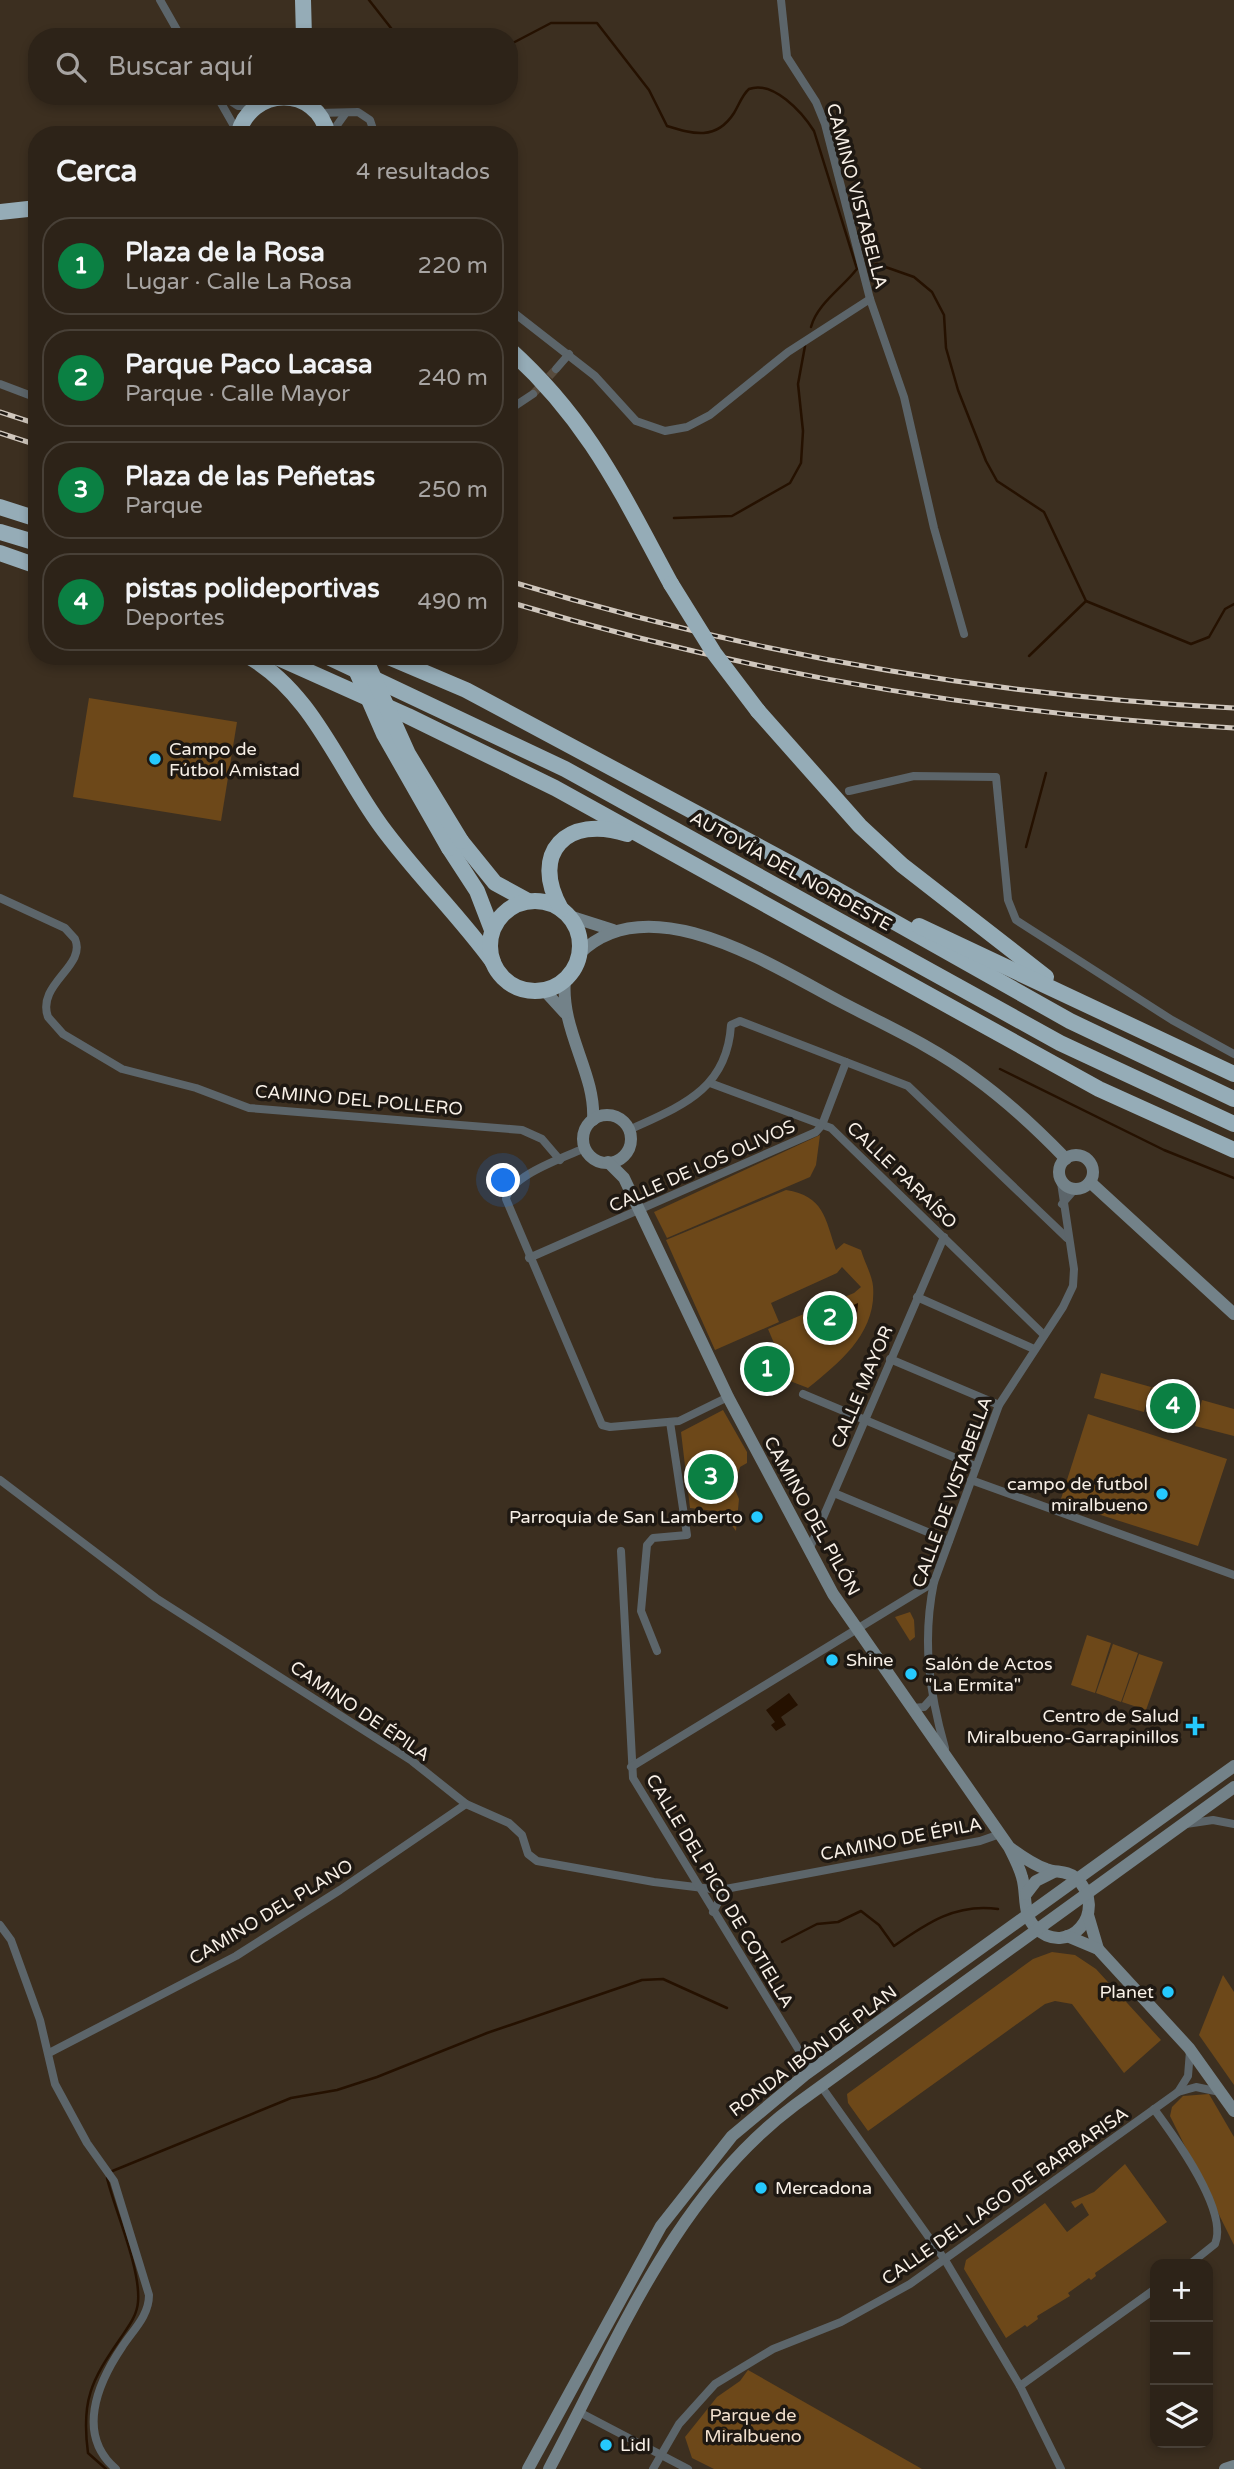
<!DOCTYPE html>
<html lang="es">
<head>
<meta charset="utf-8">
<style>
  body { margin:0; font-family:"Varela Round",sans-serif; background:#392f25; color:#f1f3f6 }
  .controls { position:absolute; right:21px; bottom:21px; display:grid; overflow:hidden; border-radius:14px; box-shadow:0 4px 10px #0003 }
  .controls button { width:63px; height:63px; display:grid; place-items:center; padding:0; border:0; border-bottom:2px solid #484037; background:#2d2318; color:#f1f3f6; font:35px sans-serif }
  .you { position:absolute; left:504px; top:1181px; width:24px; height:24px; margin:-18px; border:5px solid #fff; border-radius:50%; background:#1a73e8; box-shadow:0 0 0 10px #1a73e833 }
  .badge { display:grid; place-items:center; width:46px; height:46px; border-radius:50%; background:#0b8043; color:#fff; font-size:23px; font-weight:700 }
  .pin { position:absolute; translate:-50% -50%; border:4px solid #fff; box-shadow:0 2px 7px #0006 }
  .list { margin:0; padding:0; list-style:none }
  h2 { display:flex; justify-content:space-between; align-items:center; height:91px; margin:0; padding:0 28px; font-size:30px }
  h2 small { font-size:23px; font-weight:400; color:#a7a4a2 }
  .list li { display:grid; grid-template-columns:46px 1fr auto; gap:21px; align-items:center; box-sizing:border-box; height:98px; margin:0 14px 14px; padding:0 14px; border:2px solid #484037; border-radius:28px }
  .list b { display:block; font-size:26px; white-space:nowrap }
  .list p { margin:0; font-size:23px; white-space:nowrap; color:#a7a4a2 }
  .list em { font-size:23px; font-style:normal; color:#a7a4a2 }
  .icon { flex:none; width:38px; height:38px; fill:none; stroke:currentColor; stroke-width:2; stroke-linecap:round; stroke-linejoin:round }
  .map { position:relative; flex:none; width:1234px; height:2469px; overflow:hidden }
  .search { position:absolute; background:#2d2318; box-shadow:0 4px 10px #0003; left:28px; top:28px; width:490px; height:77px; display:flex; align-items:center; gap:18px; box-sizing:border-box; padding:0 24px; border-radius:28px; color:#a7a4a2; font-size:26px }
  .panel { position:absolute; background:#2d2318; box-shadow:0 4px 10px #0003; left:28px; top:126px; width:490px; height:539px; border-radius:28px }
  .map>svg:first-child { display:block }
  .green { fill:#6d4819 }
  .water { fill:#251100 }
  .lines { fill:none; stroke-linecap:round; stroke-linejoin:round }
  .stream { stroke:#251100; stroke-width:2.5 }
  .street-tunnel { stroke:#584c3e; stroke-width:8; stroke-dasharray:8 4; stroke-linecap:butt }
  .street { stroke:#5c656a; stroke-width:8 }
  .secondary { stroke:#738289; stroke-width:12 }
  .highway { stroke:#95acb7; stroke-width:16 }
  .rail-casing { stroke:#d0c7bd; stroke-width:5 }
  .rail { stroke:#1e1812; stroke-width:2.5; stroke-dasharray:8; stroke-linecap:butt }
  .highway-bridge { stroke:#95acb7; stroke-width:16 }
  .poi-dot { fill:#25c9fe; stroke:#1e1812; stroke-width:2.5 }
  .labels { text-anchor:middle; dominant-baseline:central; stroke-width:7; stroke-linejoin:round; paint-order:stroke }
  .street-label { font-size:18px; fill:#f8f0e7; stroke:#1e1812 }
  .poi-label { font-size:18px; fill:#f8f0e7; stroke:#1e1812; text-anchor:start }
  .park-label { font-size:18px; fill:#f2e0ce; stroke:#1e1812 }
</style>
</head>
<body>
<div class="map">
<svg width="1234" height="2469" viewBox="0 0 1234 2469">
  <rect width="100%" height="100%" fill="#3c2f20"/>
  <g class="green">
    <path d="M 89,698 L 237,722 L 221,821 L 73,797 Z"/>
    <path d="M 820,1135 L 816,1165 L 810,1177 L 667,1238 L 654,1212 Z"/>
    <path d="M 786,1190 C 824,1196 825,1218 836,1250 L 844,1243 L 861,1250 C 864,1261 872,1275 873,1286 C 877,1333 840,1362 808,1388 L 790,1381 L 768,1329 L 854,1293 L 861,1287 L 842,1267 L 837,1273 L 771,1303 L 779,1322 L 715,1350 L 666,1240 Z"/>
    <path d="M 1101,1373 L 1151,1387 L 1144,1412 L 1094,1398 Z"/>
    <path d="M 1152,1387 L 1199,1399 L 1193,1425 L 1146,1412 Z"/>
    <path d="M 1202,1400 L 1234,1409 L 1234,1436 L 1195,1426 Z"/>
    <path d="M 723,1410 L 747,1452 L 747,1463 L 740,1467 L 734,1487 L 739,1499 L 736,1531 L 722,1512 L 690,1508 L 681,1432 Z"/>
    <path d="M 1088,1414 L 1227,1459 L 1198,1546 L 1060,1502 Z"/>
    <path d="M 910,1612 L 914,1620 L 915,1637 L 910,1641 L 895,1617 Z"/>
    <path d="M 1087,1635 L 1111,1643 L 1095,1693 L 1071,1685 Z"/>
    <path d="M 1113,1644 L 1138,1653 L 1121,1702 L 1096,1693 Z"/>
    <path d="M 1139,1654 L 1163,1662 L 1146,1710 L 1122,1702 Z"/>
    <path d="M 1052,1952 L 1075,1955 L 1096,1969 L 1161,2040 L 1124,2073 L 1072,2004 L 1055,2001 L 1045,2004 L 868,2131 L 848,2103 L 847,2094 L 1033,1959 Z"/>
    <path d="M 1223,1975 L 1234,1992 L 1234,2085 L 1199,2035 Z"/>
    <path d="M 1209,2094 L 1234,2137 L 1234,2245 L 1170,2116 L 1172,2107 L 1183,2096 Z"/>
    <path d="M 1125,2164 L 1167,2222 L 1095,2273 L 1096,2276 L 1091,2280 L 1089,2278 L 1068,2293 L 1070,2296 L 1037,2316 L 1038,2319 L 1027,2327 L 1025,2325 L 1006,2338 L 964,2269 L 966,2260 L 1045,2203 L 1067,2232 L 1089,2215 L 1082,2203 L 1075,2208 L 1071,2202 L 1094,2192 Z"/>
    <path d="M 748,2370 L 922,2469 L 714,2469 L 692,2458 L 685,2437 L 717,2397 L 740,2381 Z"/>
  </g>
  <g class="water">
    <path d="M 858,1303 L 857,1317 L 839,1331 L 835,1320 L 837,1312 Z"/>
    <path d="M 789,1693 L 798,1705 L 781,1717 L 786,1725 L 776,1731 L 771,1725 L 775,1722 L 766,1710 Z"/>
  </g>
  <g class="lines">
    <g class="stream">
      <path d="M 369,0 L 398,37"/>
      <path d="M 509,45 L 551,23 L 597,23 L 649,90 L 667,126 C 693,134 716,141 734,113 C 739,105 742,95 749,89 C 773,80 802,112 814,131 L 857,269"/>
      <path d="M 870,266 L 877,264 L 914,277 L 932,292 L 944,315 L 946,348 L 958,390 L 986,461 L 997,481 L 1044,512 L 1086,601 L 1191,644 L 1209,637 L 1225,609 L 1234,604"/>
      <path d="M 811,327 C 817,304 842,288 856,270"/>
      <path d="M 674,518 L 732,516 L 790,483 L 801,463 L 803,431 L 798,384 L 805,346"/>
      <path d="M 1029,656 L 1086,601"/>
      <path d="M 1026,847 L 1046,773"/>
      <path d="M 1000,1069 L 1164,1150 L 1234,1178"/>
      <path d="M 782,1942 L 817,1924 L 838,1922 L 861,1911 L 879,1925 L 894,1946 C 927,1923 956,1903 998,1909"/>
      <path d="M 110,2172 L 291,2098 L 337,2090 L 377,2077 L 487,2033 L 642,1980 L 663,1979 L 727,2008"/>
      <path d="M 106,2469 L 88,2453 C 81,2401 91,2381 120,2339 C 128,2327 137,2316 138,2302 C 141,2269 115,2211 107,2178"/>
    </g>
    <path class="street-tunnel" d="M 533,394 L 556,369"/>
    <g class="street">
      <path d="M 160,0 L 181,37"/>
      <path d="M 781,0 L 787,57 L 816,102 L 825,124 L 870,299 L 904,397 L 934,528 L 964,634"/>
      <path d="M 217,96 L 238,133"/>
      <path d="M 223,96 L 238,106 L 254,106"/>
      <path d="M 318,113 L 358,112 L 370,120 L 375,135"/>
      <path d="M 330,135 L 345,114"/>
      <path d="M 509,309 L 595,376 L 636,421 L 665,431 L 687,427 L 710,415 L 788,352 L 870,299"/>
      <path d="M 556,369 L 569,354"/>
      <path d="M 0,384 L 37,398"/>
      <path d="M 509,410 L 533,394"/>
      <path d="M 849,791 L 914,776 L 996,777 L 1008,900 L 1016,920 L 1172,1020 L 1234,1054"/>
      <path d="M 0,898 L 65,928 L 75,939 C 87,966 36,984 48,1017 L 63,1034 L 122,1069 L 196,1088 L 249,1108 L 522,1130 L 542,1139 L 560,1160"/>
      <path d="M 710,1083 L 831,1128 L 1044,1335"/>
      <path d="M 629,1130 C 681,1106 727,1090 731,1025 L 740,1021 L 908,1086 L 1067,1238"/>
      <path d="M 585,1148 C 565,1157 509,1176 506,1199 L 602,1425 L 610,1427 L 679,1421 L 728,1397"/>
      <path d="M 1062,1204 L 1075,1189"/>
      <path d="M 529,1258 L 816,1132 L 822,1125 L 846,1062"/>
      <path d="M 917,1297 L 1034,1349"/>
      <path d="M 890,1359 L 999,1405"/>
      <path d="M 803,1394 L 975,1466"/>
      <path d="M 0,1480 L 156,1598 L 412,1761 L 466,1804 L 509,1823 L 522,1835 L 528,1854 L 537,1861 L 654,1882 L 720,1890 L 980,1841 L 1000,1834"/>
      <path d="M 971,1480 L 1234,1575"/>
      <path d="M 834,1493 L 949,1541"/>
      <path d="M 809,1550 L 944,1237"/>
      <path d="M 621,1551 L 633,1778 L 811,2070"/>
      <path d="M 657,1651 L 641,1611 L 647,1545 L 653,1538 L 687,1535 L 670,1422"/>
      <path d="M 913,1708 L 924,1707 L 932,1698"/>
      <path d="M 945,1748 C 929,1692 922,1640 934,1582 L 999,1405 L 1063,1307 L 1073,1286 L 1074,1269 L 1060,1176"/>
      <path d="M 631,1767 L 934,1582"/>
      <path d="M 1186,1824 L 1213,1820 L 1234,1824"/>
      <path d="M 713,1912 L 725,1889"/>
      <path d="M 0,1925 L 11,1940 L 40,2020 L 55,2084 L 87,2143 L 114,2181 L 149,2295 C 149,2316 133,2330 122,2347 C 97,2384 76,2435 116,2469"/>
      <path d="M 49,2053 L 236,1956 L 340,1890 L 466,1804"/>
      <path d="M 821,2086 L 945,2260 L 1020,2386 L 1061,2469"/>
      <path d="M 1178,2092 L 1196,2087 L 1220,2092"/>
      <path d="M 1154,2109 C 1174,2136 1229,2211 1215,2244 L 1190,2264"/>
      <path d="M 1020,2386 L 1155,2289"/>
      <path d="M 579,2412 L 688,2469"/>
      <path d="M 653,2469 L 679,2424 L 715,2384 L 773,2349 L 841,2322 L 910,2284 L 1178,2092 L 1188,2076 L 1190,2051"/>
    </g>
    <g class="secondary">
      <path d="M 569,916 L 613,930"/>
      <path d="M 579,954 C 649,884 772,966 841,1002 C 887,1026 934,1047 975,1078 C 1008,1102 1038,1130 1066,1159"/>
      <path d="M 565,979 C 560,1031 596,1073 593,1120"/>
      <path d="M 544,990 L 565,1013"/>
      <circle cx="607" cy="1139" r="24"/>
      <circle cx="1076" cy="1172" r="17"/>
      <path d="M 608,1162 L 624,1178 L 728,1397 L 833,1594 L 1009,1847 C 1014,1857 1019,1866 1022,1877 C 1027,1893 1022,1914 1035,1927 C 1067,1960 1111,1911 1076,1878 C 1067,1870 1056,1873 1046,1869 C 1032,1864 1021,1856 1009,1847"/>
      <path d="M 1090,1182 L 1234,1314"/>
      <path d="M 1026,1894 L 1036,1881 L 1054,1872"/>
      <path d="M 1088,1915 L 1098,1949"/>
      <path d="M 1067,1936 L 1098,1949 L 1189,2048 L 1234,2111"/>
      <path d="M 528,2469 L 661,2226 L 732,2136 L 805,2075 L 1234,1766"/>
      <path d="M 549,2469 C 617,2342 675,2194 795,2105 L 1234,1787"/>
      <path d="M 1225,2469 L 1234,2466"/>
    </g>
    <g class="highway">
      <path d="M 303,0 L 304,37"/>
      <path d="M 238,135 C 250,86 317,84 328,135"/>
      <path d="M 0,212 L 37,208"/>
      <path d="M 509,349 C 589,421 621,492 671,584"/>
      <path d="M 0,507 L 37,519"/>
      <path d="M 0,532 L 37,543"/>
      <path d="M 0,553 L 37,566"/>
      <path d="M 248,656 C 313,693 339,769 381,826 C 416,874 458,914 493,962"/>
      <path d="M 274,656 L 408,716 L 555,788 L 1099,1089 L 1234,1150"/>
      <path d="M 326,656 L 565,769 L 1060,1043 L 1234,1124"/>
      <path d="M 386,656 L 466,690 L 795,866 L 1070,1021 L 1234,1099"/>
      <path d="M 758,711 L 860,826 L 902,865 L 1046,977"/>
      <path d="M 461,841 L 495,883 L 528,901"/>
      <path d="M 449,848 L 477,891 L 492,930"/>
      <circle cx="535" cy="946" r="45"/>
      <path d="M 561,909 C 529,853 567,814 627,834"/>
      <path d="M 919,926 L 1234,1074"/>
    </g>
    <g class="rail-casing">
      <g id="rail">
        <path d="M 0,412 L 37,424"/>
        <path d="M 0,433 L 37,445"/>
        <path d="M 509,581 C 743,652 989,696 1234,708"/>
        <path d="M 509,602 C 745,673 989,714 1234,728"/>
      </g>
    </g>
    <use href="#rail" class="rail"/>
    <g class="highway-bridge">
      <path d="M 671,584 L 714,653 L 758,711"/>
      <path d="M 350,656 L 384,734 L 449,848"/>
      <path d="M 364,656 L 408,754 L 461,841"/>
    </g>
  </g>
  <g class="poi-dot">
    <circle cx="155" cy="759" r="7"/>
    <circle cx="1162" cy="1494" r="7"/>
    <circle cx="757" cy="1517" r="7"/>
    <circle cx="832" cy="1660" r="7"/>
    <circle cx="911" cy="1674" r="7"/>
    <path d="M1191.5 1715.5h7v7h7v7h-7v7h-7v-7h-7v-7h7z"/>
    <circle cx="1168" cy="1992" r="7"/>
    <circle cx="761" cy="2188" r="7"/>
    <circle cx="606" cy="2445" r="7"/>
  </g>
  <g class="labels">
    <g class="street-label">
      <text transform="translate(857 196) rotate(75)">CAMINO VISTABELLA</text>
      <text transform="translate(791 871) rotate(29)">AUTOVÍA DEL NORDESTE</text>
      <text transform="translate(359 1100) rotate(5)">CAMINO DEL POLLERO</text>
      <text transform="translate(702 1166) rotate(-24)">CALLE DE LOS OLIVOS</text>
      <text transform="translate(902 1175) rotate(44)">CALLE PARAÍSO</text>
      <text transform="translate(862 1387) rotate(-67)">CALLE MAYOR</text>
      <text transform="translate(952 1492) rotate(-70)">CALLE DE VISTABELLA</text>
      <text transform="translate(812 1516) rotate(61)">CAMINO DEL PILÓN</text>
      <text transform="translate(360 1711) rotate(34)">CAMINO DE ÉPILA</text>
      <text transform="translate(901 1839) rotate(-11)">CAMINO DE ÉPILA</text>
      <text transform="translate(720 1891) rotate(59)">CALLE DEL PICO DE COTIELLA</text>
      <text transform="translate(271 1912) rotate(-31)">CAMINO DEL PLANO</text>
      <text transform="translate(813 2051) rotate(-37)">RONDA IBÓN DE PLAN</text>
      <text transform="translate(1005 2196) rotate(-35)">CALLE DEL LAGO DE BARBARISA</text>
    </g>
    <g class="poi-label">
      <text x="169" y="749">Campo de<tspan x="169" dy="21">Fútbol Amistad</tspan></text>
      <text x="1148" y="1484" text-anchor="end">campo de futbol<tspan x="1148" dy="21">miralbueno</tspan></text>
      <text x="743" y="1517" text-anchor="end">Parroquia de San Lamberto</text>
      <text x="846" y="1660">Shine</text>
      <text x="925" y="1664">Salón de Actos<tspan x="925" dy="21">"La Ermita"</tspan></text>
      <text x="1179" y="1716" text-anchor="end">Centro de Salud<tspan x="1179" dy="21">Miralbueno-Garrapinillos</tspan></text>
      <text x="1154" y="1992" text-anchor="end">Planet</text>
      <text x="775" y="2188">Mercadona</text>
      <text x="620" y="2445">Lidl</text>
    </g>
    <g class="park-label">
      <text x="753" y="2415">Parque de<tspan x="753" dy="21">Miralbueno</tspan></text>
    </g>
  </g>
</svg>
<div class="controls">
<button>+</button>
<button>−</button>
<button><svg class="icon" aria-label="layers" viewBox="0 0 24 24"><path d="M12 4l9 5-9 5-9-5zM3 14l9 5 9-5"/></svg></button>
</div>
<div class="you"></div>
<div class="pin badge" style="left:767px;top:1369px">1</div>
<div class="pin badge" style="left:830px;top:1318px">2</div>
<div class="pin badge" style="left:711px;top:1477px">3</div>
<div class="pin badge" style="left:1173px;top:1406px">4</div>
<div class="search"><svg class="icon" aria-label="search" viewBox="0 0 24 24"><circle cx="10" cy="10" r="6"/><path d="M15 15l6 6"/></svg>Buscar aquí</div>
<section class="panel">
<h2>Cerca<small>4 resultados</small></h2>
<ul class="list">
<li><span class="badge">1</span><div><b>Plaza de la Rosa</b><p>Lugar · Calle La Rosa</p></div><em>220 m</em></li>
<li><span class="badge">2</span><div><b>Parque Paco Lacasa</b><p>Parque · Calle Mayor</p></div><em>240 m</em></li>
<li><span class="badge">3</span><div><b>Plaza de las Peñetas</b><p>Parque</p></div><em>250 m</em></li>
<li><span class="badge">4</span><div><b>pistas polideportivas</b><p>Deportes</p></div><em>490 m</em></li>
</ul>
</section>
</div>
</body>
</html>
